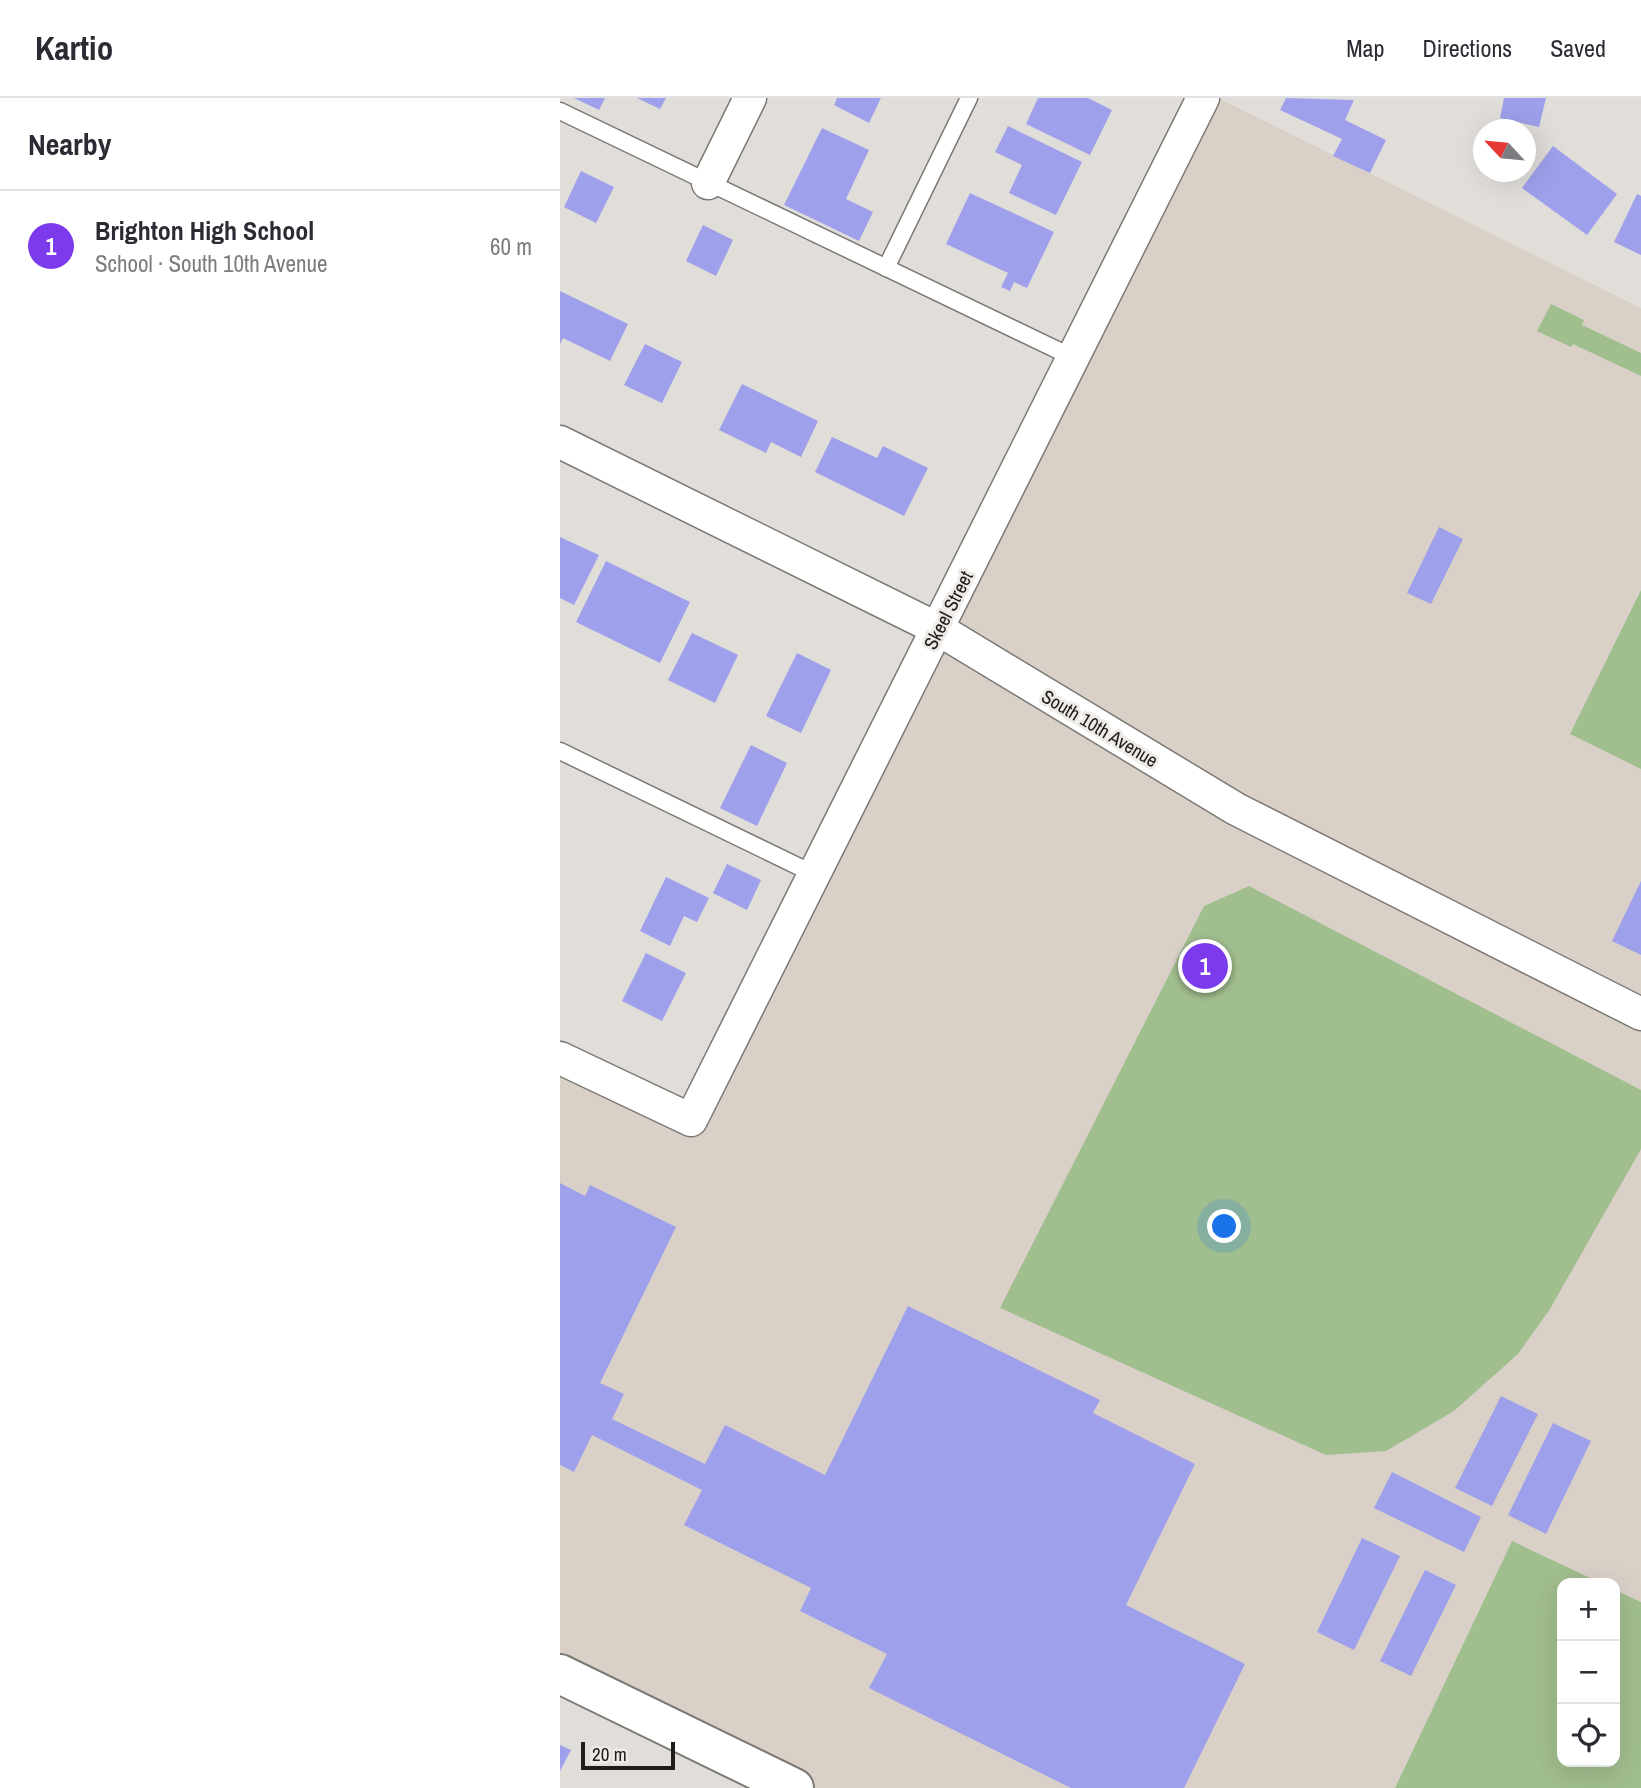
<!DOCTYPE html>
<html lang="en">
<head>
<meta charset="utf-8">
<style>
  body { margin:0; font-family:"Archivo Narrow",sans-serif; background:#f2f2f3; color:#2b2b33 }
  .controls { position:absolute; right:21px; bottom:21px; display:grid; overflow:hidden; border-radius:14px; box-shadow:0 7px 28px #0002 }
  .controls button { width:63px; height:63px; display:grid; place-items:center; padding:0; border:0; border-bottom:2px solid #e1e1e2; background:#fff; color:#2b2b33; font:35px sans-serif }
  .compass { position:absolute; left:913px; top:21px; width:63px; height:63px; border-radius:50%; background:#fff; box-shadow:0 7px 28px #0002; rotate:296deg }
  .scale { position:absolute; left:21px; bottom:18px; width:94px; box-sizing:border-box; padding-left:7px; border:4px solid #1f1d1c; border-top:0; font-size:19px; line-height:24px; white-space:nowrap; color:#1f1d1c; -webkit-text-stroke:5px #eeebe7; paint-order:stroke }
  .you { position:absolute; left:665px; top:1129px; width:24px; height:24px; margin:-18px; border:5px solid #fff; border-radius:50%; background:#1a73e8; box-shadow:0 0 0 10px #1a73e833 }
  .badge { display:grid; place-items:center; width:46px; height:46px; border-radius:50%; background:#7c3aed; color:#fff; font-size:23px; font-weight:700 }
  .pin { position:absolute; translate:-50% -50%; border:4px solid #fff; box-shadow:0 2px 7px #0006 }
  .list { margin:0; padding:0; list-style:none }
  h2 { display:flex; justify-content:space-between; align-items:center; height:91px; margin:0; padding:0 28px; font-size:30px }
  h2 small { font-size:23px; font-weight:400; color:#7c7c81 }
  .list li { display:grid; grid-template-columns:46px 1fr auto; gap:21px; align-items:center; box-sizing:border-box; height:112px; padding:0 28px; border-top:2px solid #e1e1e2 }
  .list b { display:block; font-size:26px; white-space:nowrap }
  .list p { margin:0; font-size:23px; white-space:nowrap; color:#7c7c81 }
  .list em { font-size:23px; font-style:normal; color:#7c7c81 }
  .icon { flex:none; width:38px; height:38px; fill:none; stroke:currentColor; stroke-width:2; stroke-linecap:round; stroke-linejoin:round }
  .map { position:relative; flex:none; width:1081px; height:1690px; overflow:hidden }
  header { display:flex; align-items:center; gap:42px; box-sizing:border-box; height:98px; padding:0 35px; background:#fff; border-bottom:2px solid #e1e1e2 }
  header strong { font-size:33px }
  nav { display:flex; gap:38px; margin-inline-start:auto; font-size:24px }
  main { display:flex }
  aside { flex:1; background:#fff }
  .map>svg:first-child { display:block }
  .built { fill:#d9d1c8 }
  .green { fill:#a1be8e }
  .building { fill:#9ea0ec }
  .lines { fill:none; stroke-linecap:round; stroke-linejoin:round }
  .service-casing { stroke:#7c7975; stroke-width:19 }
  .minor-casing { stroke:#7c7975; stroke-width:35 }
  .tertiary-casing { stroke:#7c7975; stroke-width:42 }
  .service { stroke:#fff; stroke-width:16 }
  .minor { stroke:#fff; stroke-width:32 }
  .tertiary { stroke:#fff; stroke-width:38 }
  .labels { text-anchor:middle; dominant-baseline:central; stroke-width:6; stroke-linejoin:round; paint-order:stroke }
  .street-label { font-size:19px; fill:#1f1d1c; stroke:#eeebe7 }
</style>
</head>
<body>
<header>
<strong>Kartio</strong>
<nav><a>Map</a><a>Directions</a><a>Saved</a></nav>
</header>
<main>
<aside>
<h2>Nearby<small></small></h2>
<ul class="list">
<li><span class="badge">1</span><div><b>Brighton High School</b><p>School · South 10th Avenue</p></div><em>60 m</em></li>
</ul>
</aside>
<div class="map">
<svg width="1081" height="1690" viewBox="0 0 1081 1690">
  <rect width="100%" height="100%" fill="#e1deda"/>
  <path class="built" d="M 658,0 L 1081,210 L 1081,1504 L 1055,1492 L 1055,1485 L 1041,1485 L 952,1443 L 835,1690 L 234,1690 L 0,1576 L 0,960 L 131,1022 Z"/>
  <g class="green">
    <path d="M 991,206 L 1024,222 L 1022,227 L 1081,255 L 1081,278 L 1013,246 L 1011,249 L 977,233 Z"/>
    <path d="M 1081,492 L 1081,671 L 1010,636 Z"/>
    <path d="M 689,788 L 1081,992 L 1081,1051 L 990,1211 L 958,1256 L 894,1313 L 826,1353 L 766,1357 L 440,1210 L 644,808 Z"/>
    <path d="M 952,1443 L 1041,1485 L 1002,1485 L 1002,1664 L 1055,1664 L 1055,1492 L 1081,1504 L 1081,1690 L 835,1690 Z"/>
  </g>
  <g class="building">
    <path d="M 14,0 L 45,0 L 39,12 Z"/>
    <path d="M 77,0 L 106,0 L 100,11 Z"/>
    <path d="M 277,0 L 321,0 L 309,25 L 274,7 Z"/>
    <path d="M 478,0 L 528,0 L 552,12 L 530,57 L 466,26 Z"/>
    <path d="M 726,0 L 794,2 L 785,22 L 826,42 L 810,75 L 773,58 L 782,41 L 720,12 Z"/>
    <path d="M 944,0 L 986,0 L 979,29 L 940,20 Z"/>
    <path d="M 448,28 L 522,64 L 496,117 L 449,95 L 462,67 L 435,54 Z"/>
    <path d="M 262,30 L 309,52 L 286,101 L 313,114 L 299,143 L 224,107 Z"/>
    <path d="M 993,48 L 1057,96 L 1027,137 L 962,90 Z"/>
    <path d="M 21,73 L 54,89 L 36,125 L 4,109 Z"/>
    <path d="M 410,95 L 494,134 L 467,190 L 454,184 L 450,193 L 441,189 L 448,175 L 386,146 Z"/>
    <path d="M 1077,96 L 1081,98 L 1081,157 L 1054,144 Z"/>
    <path d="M 143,127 L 173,142 L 156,178 L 126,163 Z"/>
    <path d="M 0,193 L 68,226 L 50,263 L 3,240 L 0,246 Z"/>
    <path d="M 85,246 L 122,264 L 102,305 L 64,287 Z"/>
    <path d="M 182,286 L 258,323 L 241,359 L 211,344 L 206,355 L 159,332 Z"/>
    <path d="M 272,339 L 317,360 L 323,348 L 368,370 L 344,418 L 255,374 Z"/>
    <path d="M 879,429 L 903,441 L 871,506 L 847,495 Z"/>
    <path d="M 0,439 L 39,457 L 14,507 L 0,500 Z"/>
    <path d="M 46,463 L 130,504 L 100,565 L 16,524 Z"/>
    <path d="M 132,535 L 178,557 L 155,605 L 108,582 Z"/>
    <path d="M 237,555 L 271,572 L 241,635 L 206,618 Z"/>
    <path d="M 191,647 L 227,665 L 197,728 L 160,710 Z"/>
    <path d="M 167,766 L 201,782 L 187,812 L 153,795 Z"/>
    <path d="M 106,779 L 149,800 L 137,824 L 124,818 L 110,848 L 80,833 Z"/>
    <path d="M 1081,783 L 1081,857 L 1052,843 Z"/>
    <path d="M 86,855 L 126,875 L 102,923 L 62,903 Z"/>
    <path d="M 0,1085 L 25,1098 L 30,1087 L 116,1129 L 40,1285 L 64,1296 L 52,1321 L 145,1366 L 165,1327 L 265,1377 L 348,1208 L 540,1302 L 533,1315 L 635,1366 L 566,1507 L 685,1566 L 624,1690 L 511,1690 L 309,1590 L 327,1556 L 240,1513 L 251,1490 L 124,1427 L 142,1392 L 32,1337 L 14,1374 L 0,1367 Z"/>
    <path d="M 941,1298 L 978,1316 L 932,1408 L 895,1390 Z"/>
    <path d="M 993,1325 L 1031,1343 L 986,1436 L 948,1417 Z"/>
    <path d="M 832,1374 L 921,1419 L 904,1454 L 814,1410 Z"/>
    <path d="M 802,1440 L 840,1458 L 794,1552 L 757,1534 Z"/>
    <path d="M 865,1472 L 896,1487 L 851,1578 L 820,1563 Z"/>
    <path d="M 0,1647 L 11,1652 L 0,1673 Z"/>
  </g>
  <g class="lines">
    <g class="service-casing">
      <g id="service">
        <path d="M 0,13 L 514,260"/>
        <path d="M 326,170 L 409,0"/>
        <path d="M 0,653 L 256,777"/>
      </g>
    </g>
    <g class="minor-casing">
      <g id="minor">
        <path d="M 148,85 L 190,0"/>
        <path d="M 0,344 L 378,531 L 676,711 L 1081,916"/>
        <path d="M 0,960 L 131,1022 L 643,0"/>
      </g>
    </g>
    <g class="tertiary-casing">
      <path id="tertiary" d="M 0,1576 L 234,1690"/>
    </g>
    <use href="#service" class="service"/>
    <use href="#minor" class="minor"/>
    <use href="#tertiary" class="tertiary"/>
  </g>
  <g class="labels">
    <g class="street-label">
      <text transform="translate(388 512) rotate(-63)">Skeel Street</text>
      <text transform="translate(540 630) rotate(31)">South 10th Avenue</text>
    </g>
  </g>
</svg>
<div class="controls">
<button>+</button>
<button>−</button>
<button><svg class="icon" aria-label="locate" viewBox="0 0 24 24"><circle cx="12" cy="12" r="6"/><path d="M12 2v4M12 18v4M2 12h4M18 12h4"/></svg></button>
</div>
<svg class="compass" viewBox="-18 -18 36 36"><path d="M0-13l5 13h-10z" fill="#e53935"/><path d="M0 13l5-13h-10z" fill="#7c7c81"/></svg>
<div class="scale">20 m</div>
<div class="you"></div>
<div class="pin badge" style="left:645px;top:868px">1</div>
</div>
</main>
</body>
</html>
